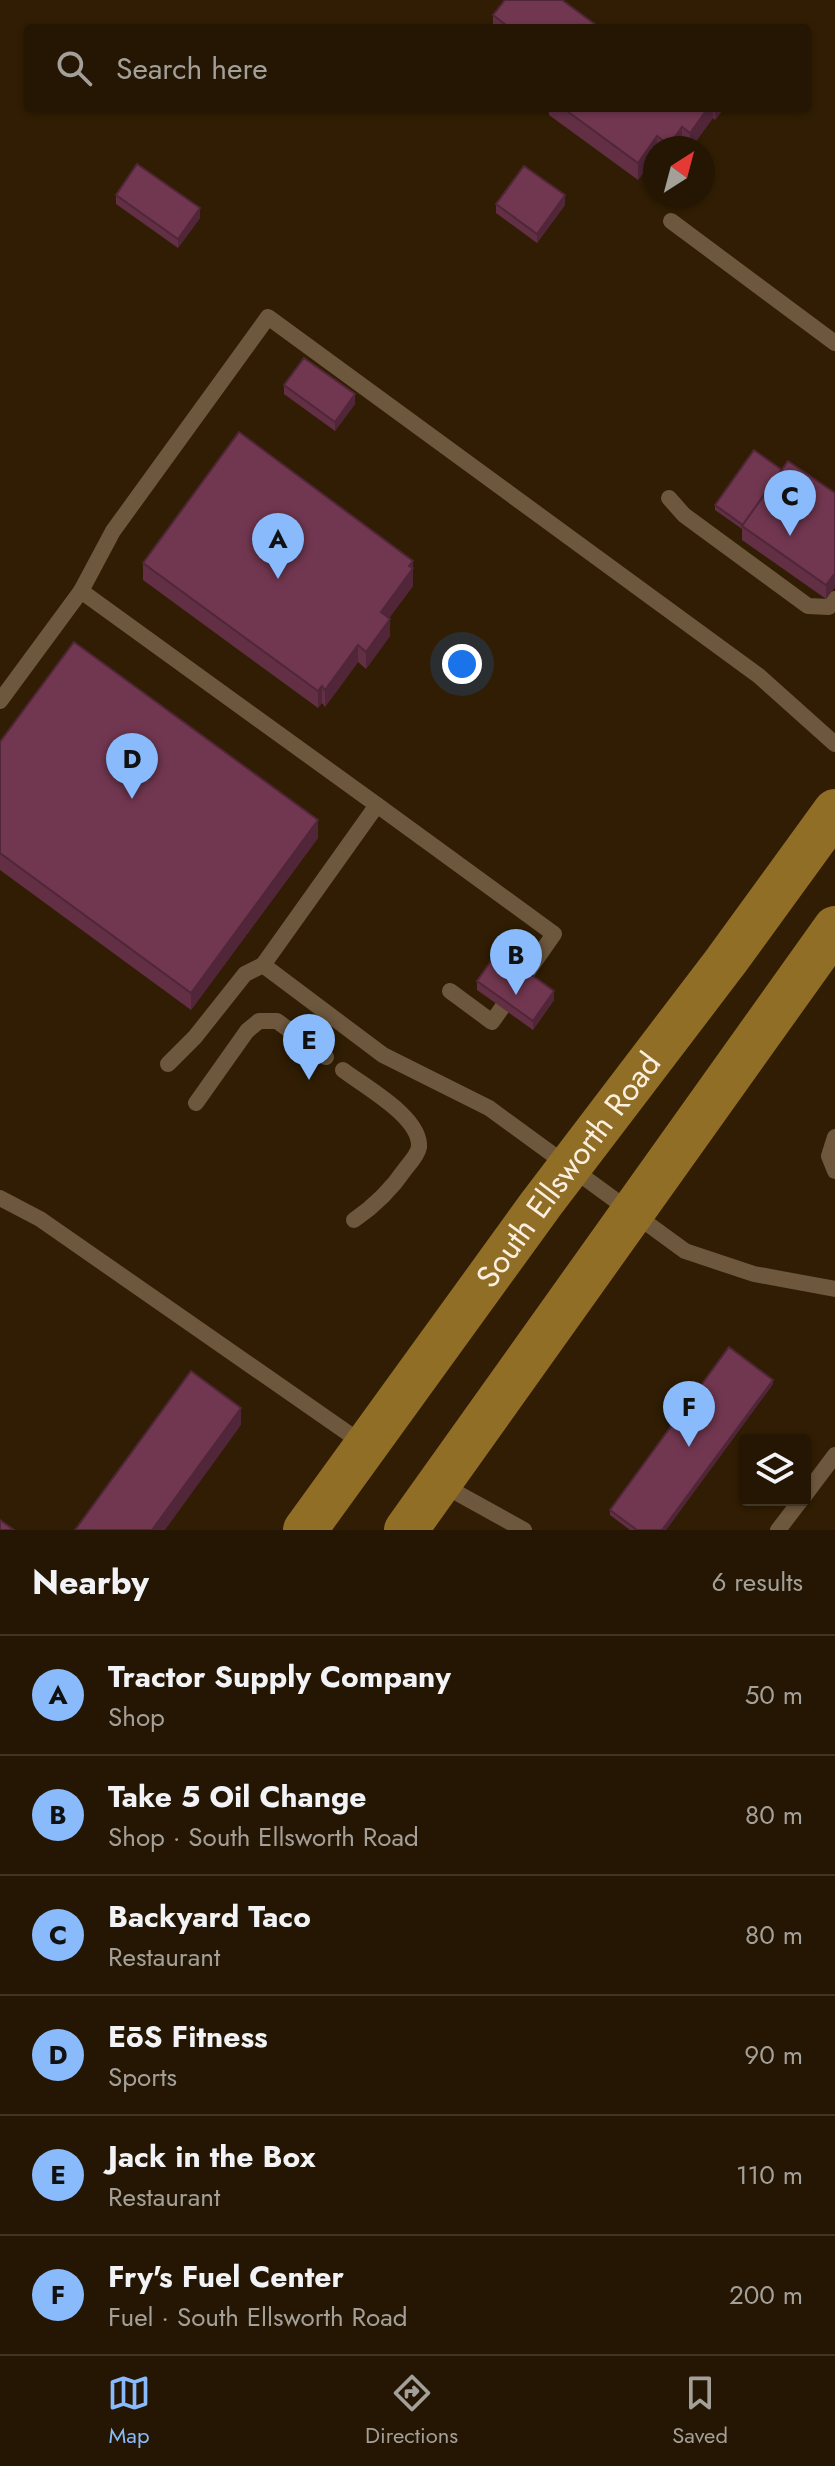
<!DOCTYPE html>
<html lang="en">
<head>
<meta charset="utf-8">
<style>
  body { margin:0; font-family:Jost,sans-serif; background:#302311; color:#f1f3f6 }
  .controls { position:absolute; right:24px; bottom:24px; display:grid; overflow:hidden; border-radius:8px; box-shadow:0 2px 6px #0004 }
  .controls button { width:72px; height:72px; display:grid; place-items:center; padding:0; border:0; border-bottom:2px solid #413524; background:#241602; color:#f1f3f6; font:40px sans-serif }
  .compass { position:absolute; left:643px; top:136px; width:72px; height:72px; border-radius:50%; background:#241602; box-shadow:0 2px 6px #0004; rotate:36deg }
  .you { position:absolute; left:462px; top:664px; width:28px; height:28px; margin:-20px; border:6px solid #fff; border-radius:50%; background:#1a73e8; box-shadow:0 0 0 12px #1a73e833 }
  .badge { display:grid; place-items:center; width:52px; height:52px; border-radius:50%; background:#88bafc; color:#111; font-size:26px; font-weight:700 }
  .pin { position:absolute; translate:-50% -66px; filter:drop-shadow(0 2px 4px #0008) }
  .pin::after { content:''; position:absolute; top:42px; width:28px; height:24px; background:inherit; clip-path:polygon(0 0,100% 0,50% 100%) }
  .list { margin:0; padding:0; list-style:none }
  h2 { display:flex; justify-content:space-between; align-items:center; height:104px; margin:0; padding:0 32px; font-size:34px }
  h2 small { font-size:26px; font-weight:400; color:#a39f99 }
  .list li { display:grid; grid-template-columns:52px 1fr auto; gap:24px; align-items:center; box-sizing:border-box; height:120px; padding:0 32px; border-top:2px solid #413524 }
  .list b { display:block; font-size:30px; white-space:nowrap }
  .list p { margin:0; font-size:26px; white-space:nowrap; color:#a39f99 }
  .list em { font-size:26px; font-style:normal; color:#a39f99 }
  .icon { flex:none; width:44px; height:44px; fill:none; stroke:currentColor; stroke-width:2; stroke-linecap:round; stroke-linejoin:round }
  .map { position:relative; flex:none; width:835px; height:1530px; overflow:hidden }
  .search { position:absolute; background:#241602; box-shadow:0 2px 6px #0004; left:24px; right:24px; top:24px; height:88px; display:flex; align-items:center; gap:20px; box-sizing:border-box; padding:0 28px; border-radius:8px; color:#a39f99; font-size:30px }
  .sheet { height:824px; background:#241602 }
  nav { display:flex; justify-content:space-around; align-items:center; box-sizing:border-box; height:112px; border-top:2px solid #413524; background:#241602; font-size:22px; color:#a39f99 }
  nav a { display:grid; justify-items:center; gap:4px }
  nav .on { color:#88bafc }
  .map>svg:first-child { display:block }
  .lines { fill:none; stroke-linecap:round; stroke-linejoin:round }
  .service { stroke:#6d573d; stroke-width:16 }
  .primary { stroke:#916e25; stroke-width:44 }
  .wall { fill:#622f45 }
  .shaded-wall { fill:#502638 }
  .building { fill:#723750; stroke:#502638; stroke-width:2 }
  .labels { text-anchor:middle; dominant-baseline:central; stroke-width:6; stroke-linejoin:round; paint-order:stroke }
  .street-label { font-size:32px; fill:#fcefe0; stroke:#110902 }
</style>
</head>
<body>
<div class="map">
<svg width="835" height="1530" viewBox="0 0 835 1530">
  <rect width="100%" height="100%" fill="#301d03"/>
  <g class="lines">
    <g class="service">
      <path d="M 671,221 L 835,343"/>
      <path d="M 669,498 L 684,515 L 808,606 L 829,607 L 835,599"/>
      <path d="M 0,701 L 81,591"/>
      <path d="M 835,744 L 759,676 L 268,317 L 113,531 L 81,591 L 377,805 L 263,965 L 383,1055 L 489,1108 L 685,1251 L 754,1274 L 835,1289"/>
      <path d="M 377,805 L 554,934 L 492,1022 L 450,991"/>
      <path d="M 168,1064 L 195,1037 L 245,974 L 263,965"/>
      <path d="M 343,1070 C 365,1087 421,1117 419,1147 C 418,1154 411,1162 406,1168 C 391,1190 376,1205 354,1220"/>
      <path d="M 196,1103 L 247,1031 L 259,1021 L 277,1021 L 326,1057"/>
      <path d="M 835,1137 L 829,1156 L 835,1171"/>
      <path d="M 0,1198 L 40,1219 L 365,1445"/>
      <path d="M 441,1484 L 524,1530"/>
      <path d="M 805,1495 L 835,1455"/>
      <path d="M 778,1530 L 801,1500"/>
    </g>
    <g class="primary">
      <path id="s1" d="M 305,1530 L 541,1204 L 726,961 L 835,811"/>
      <path d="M 406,1530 L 835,928"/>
    </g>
  </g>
  <g class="wall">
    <path d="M 493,15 L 600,28 L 493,28 Z"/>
    <path d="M 549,108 L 724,108 L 715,120 L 713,118 L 691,148 L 687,148 L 682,144 L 679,148 L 655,148 L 655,157 L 638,180 L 549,115 Z"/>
    <path d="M 116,195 L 200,218 L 178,248 L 116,204 Z"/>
    <path d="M 496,204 L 565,205 L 537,243 L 496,213 Z"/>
    <path d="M 284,385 L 355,404 L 335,431 L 284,394 Z"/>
    <path d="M 782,470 L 835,493 L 835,587 L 826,599 L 742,540 L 742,529 L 715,510 L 715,505 Z"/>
    <path d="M 413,561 L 413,586 L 389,618 L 390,636 L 366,669 L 358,662 L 325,707 L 322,703 L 318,708 L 143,580 L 143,563 Z"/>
    <path d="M 0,742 L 318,838 L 191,1010 L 0,870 Z"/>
    <path d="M 477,981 L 554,1000 L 533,1030 L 477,990 Z"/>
    <path d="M 773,1384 L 666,1530 L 630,1530 L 610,1515 L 610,1510 Z"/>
  </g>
  <g class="shaded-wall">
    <path d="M 708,108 L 713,108 L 713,118 L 691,148 L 690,148 L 690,133 Z"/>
    <path d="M 715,108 L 724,108 L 715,120 Z"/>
    <path d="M 682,127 L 682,144 L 679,148 L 669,148 L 669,145 Z"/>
    <path d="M 657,136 L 657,148 L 655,148 L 655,157 L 638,180 L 638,163 Z"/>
    <path d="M 565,195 L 565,205 L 537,243 L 537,234 Z"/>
    <path d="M 200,208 L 200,218 L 178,248 L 178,239 Z"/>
    <path d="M 355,394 L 355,404 L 335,431 L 335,422 Z"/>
    <path d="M 413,561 L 413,586 L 381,629 L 381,612 Z"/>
    <path d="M 835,573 L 835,587 L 826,599 L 826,585 Z"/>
    <path d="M 390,619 L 390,636 L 366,669 L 366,652 Z"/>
    <path d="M 358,645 L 358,662 L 325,707 L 325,690 Z"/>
    <path d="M 322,686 L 322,703 L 318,708 L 318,691 Z"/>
    <path d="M 318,820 L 318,838 L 191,1010 L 191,993 Z"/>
    <path d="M 554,991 L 554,1000 L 533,1030 L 533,1021 Z"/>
    <path d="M 773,1380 L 773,1384 L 666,1530 L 662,1530 Z"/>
    <path d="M 241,1408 L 241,1425 L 165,1530 L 152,1530 Z"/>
  </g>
  <g class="building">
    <path d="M 505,0 L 562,0 L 600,28 L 510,28 L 493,15 Z"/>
    <path d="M 563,108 L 708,108 L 690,133 L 682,127 L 669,145 L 657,136 L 638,163 Z"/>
    <path d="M 137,164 L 200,208 L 178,239 L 116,195 Z"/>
    <path d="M 524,166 L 565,195 L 537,234 L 496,204 Z"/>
    <path d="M 304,358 L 355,394 L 335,422 L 284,385 Z"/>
    <path d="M 239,432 L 413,561 L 409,566 L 413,568 L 381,612 L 390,619 L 366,652 L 358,645 L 325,690 L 322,686 L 318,691 L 143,563 Z"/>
    <path d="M 754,450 L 782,470 L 743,525 L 715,505 Z"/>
    <path d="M 788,461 L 835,493 L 835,573 L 826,585 L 742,526 Z"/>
    <path d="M 74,642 L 318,820 L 191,993 L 0,853 L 0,742 Z"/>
    <path d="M 498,951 L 554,991 L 533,1021 L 477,981 Z"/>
    <path d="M 729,1347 L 773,1380 L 662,1530 L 637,1530 L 610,1510 Z"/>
    <path d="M 191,1371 L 241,1408 L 152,1530 L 75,1530 Z"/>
    <path d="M 0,1520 L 14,1530 L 0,1530 Z"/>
  </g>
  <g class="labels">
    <g class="street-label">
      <text stroke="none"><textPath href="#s1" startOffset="446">South Ellsworth Road</textPath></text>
    </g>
  </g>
</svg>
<div class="controls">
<button><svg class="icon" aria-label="layers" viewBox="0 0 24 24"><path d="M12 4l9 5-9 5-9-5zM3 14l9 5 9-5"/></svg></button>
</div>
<svg class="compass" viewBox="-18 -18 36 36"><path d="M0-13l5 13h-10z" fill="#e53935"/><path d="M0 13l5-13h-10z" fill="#a39f99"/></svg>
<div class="you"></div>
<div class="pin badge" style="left:278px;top:579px">A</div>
<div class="pin badge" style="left:516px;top:995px">B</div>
<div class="pin badge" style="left:790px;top:536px">C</div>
<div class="pin badge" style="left:132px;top:799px">D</div>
<div class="pin badge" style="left:309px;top:1080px">E</div>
<div class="pin badge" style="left:689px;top:1447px">F</div>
<div class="search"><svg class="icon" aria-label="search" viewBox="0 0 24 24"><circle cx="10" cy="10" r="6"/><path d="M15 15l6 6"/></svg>Search here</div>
</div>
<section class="sheet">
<h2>Nearby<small>6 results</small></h2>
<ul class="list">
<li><span class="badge">A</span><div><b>Tractor Supply Company</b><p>Shop</p></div><em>50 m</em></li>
<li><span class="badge">B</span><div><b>Take 5 Oil Change</b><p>Shop · South Ellsworth Road</p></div><em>80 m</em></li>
<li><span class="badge">C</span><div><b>Backyard Taco</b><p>Restaurant</p></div><em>80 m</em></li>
<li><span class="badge">D</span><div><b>EōS Fitness</b><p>Sports</p></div><em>90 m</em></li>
<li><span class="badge">E</span><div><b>Jack in the Box</b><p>Restaurant</p></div><em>110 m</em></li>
<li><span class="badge">F</span><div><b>Fry's Fuel Center</b><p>Fuel · South Ellsworth Road</p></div><em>200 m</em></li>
</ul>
</section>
<nav>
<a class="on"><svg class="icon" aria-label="map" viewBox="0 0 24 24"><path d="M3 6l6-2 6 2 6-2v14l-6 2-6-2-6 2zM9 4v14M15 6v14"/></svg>Map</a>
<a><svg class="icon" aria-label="directions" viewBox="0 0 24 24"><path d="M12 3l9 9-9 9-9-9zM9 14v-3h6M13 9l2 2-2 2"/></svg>Directions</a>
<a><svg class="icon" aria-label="saved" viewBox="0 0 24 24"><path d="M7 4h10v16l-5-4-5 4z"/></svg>Saved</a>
</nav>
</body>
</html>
